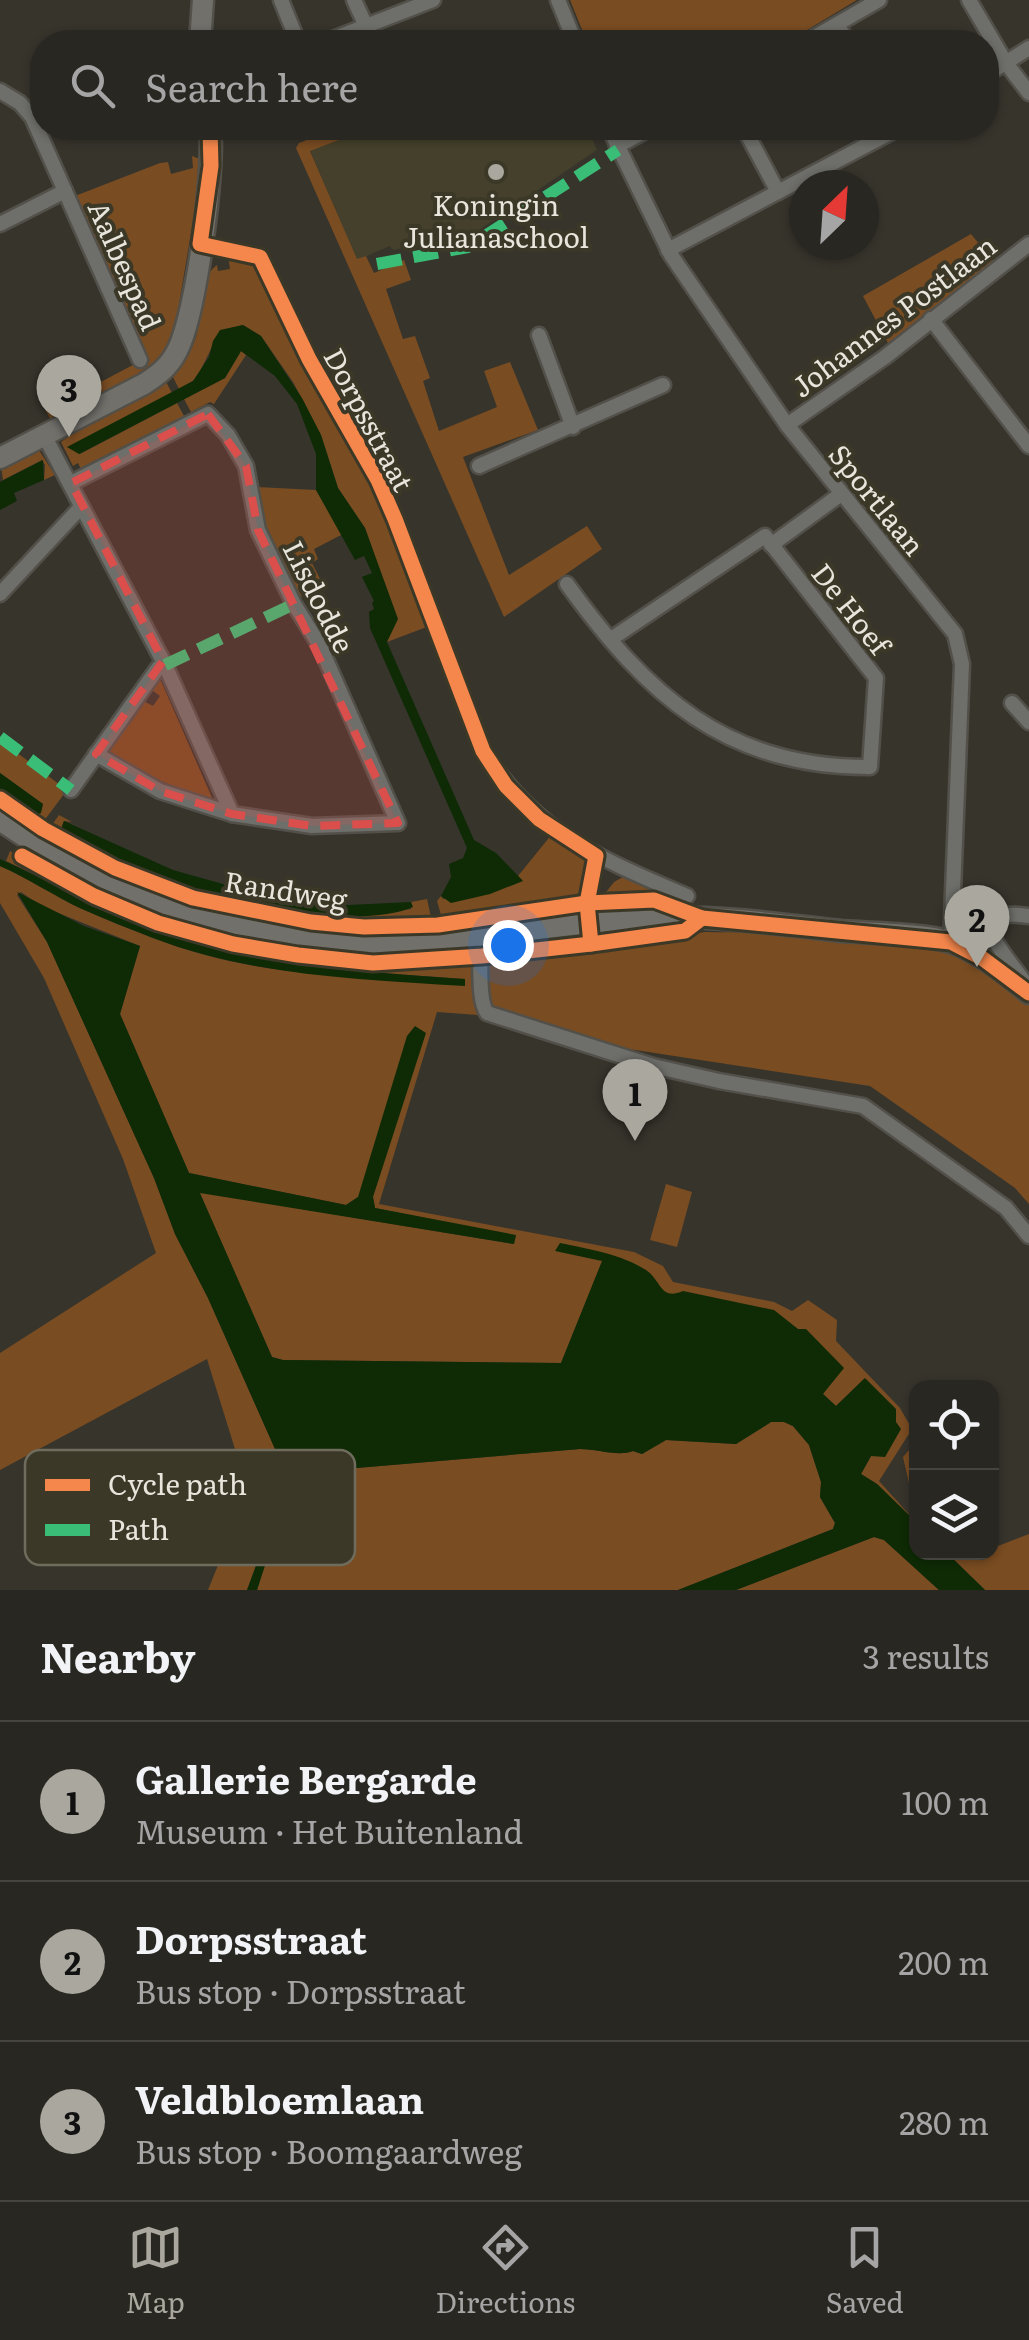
<!DOCTYPE html>
<html lang="en">
<head>
<meta charset="utf-8">
<style>
  body { margin:0; font-family:Literata,serif; background:#35332e; color:#f1f3f6 }
  .controls { position:absolute; right:30px; bottom:30px; display:grid; overflow:hidden; border-radius:20px; box-shadow:0 2px 8px #0004 }
  .controls button { width:90px; height:90px; display:grid; place-items:center; padding:0; border:0; border-bottom:2px solid #45443f; background:#292721; color:#f1f3f6; font:50px sans-serif }
  .compass { position:absolute; left:789px; top:170px; width:90px; height:90px; border-radius:50%; background:#292721; box-shadow:0 2px 8px #0004; rotate:25deg }
  .you { position:absolute; left:508px; top:945px; width:35px; height:35px; margin:-25px; border:8px solid #fff; border-radius:50%; background:#1a73e8; box-shadow:0 0 0 15px #1a73e833 }
  .badge { display:grid; place-items:center; width:65px; height:65px; border-radius:50%; background:#aaa89e; color:#111; font-size:32px; font-weight:700 }
  .pin { position:absolute; translate:-50% -82px; filter:drop-shadow(0 2px 5px #0008) }
  .pin::after { content:''; position:absolute; top:52px; width:35px; height:30px; background:inherit; clip-path:polygon(0 0,100% 0,50% 100%) }
  .list { margin:0; padding:0; list-style:none }
  h2 { display:flex; justify-content:space-between; align-items:center; height:130px; margin:0; padding:0 40px; font-size:42px }
  h2 small { font-size:32px; font-weight:400; color:#a5a5a5 }
  .list li { display:grid; grid-template-columns:65px 1fr auto; gap:30px; align-items:center; box-sizing:border-box; height:160px; padding:0 40px; border-top:2px solid #45443f }
  .list b { display:block; font-size:38px; white-space:nowrap }
  .list p { margin:0; font-size:32px; white-space:nowrap; color:#a5a5a5 }
  .list em { font-size:32px; font-style:normal; color:#a5a5a5 }
  .icon { flex:none; width:55px; height:55px; fill:none; stroke:currentColor; stroke-width:2; stroke-linecap:round; stroke-linejoin:round }
  .map { position:relative; flex:none; width:1029px; height:1590px; overflow:hidden }
  .search { position:absolute; background:#292721; box-shadow:0 2px 8px #0004; left:30px; right:30px; top:30px; height:110px; display:flex; align-items:center; gap:25px; box-sizing:border-box; padding:0 35px; border-radius:40px; color:#a5a5a5; font-size:38px }
  .sheet { height:610px; background:#292721 }
  nav { display:flex; justify-content:space-around; align-items:center; box-sizing:border-box; height:140px; border-top:2px solid #45443f; background:#292721; font-size:28px; color:#a5a5a5 }
  nav a { display:grid; justify-items:center; gap:5px }
  nav .on { color:#aaa89e }
  .map>svg:first-child { display:block }
  .built { fill:#44402b }
  .green { fill:#794c22 }
  .water { fill:#0e2b05 }
  .lines { fill:none; stroke-linecap:round; stroke-linejoin:round }
  .street-casing { stroke:#525049; stroke-width:19 }
  .secondary-casing { stroke:#525049; stroke-width:25 }
  .street { stroke:#6e6e6a; stroke-width:14 }
  .secondary { stroke:#71706b; stroke-width:20 }
  .quiet { stroke:#3abd76; stroke-width:12; stroke-dasharray:25 12; stroke-linecap:butt }
  .cycleway-casing { stroke:#3b3827; stroke-width:21 }
  .cycleway { stroke:#f5874c; stroke-width:15 }
  .marked { fill:#da4e4c; fill-opacity:0.2; stroke:#da4e4c; stroke-width:8; stroke-dasharray:20 12; stroke-linejoin:round }
  .poi-dot { fill:#aaa89e; stroke:#3b3827; stroke-width:4 }
  .labels { text-anchor:middle; dominant-baseline:central; stroke-width:8; stroke-linejoin:round; paint-order:stroke }
  .poi-label { font-size:28px; fill:#e8e6dc; stroke:#3b3827 }
  .street-label { font-size:28px; fill:#e8e6dc; stroke:#3b3827 }
  .key { fill:#3b3827; stroke:#6f6c5d; stroke-width:2.5 }
  .key-label { font-size:28px; fill:#e8e6dc }
</style>
</head>
<body>
<div class="map">
<svg width="1029" height="1590" viewBox="0 0 1029 1590">
  <rect width="100%" height="100%" fill="#37342c"/>
  <path class="built" d="M 370,128 L 588,128 L 597,150 L 473,234 L 393,250 L 390,246 L 357,260 L 310,150 Z"/>
  <g class="green">
    <path d="M 570,0 L 857,0 L 787,42 L 587,42 Z"/>
    <path d="M 338,128 L 370,128 L 310,151 L 357,259 L 366,256 L 374,273 L 404,260 L 411,280 L 386,289 L 403,339 L 415,336 L 430,378 L 423,381 L 439,431 L 497,407 L 484,371 L 510,362 L 538,430 L 463,457 L 509,575 L 587,526 L 602,549 L 504,617 L 296,148 L 299,143 Z"/>
    <path d="M 192,156 L 203,160 L 175,329 L 168,350 L 151,369 L 52,422 L 46,411 L 146,358 L 75,196 L 160,163 L 168,162 L 171,174 L 193,168 Z"/>
    <path d="M 971,234 L 994,262 L 889,345 L 863,296 Z"/>
    <path d="M 228,256 L 260,267 L 320,393 L 372,483 L 432,625 L 387,642 L 386,589 L 365,528 L 338,488 L 321,435 L 293,382 L 261,336 L 243,325 L 220,331 L 196,379 L 179,389 L 173,377 C 184,364 192,350 197,334 C 202,312 198,278 217,265 L 218,271 L 230,269 Z"/>
    <path d="M 241,351 L 246,355 L 214,404 L 210,402 L 191,412 L 184,399 L 225,378 Z"/>
    <path d="M 164,378 L 172,393 L 68,447 L 80,454 L 177,403 L 184,416 L 81,469 L 78,463 L 73,466 L 61,442 L 68,437 L 66,432 Z"/>
    <path d="M 37,447 L 55,475 L 44,480 L 45,465 L 42,460 L 3,480 L 1,466 Z"/>
    <path d="M 257,487 L 316,490 L 343,534 L 314,549 L 318,559 L 312,563 L 323,585 L 301,597 L 264,526 Z"/>
    <path d="M 155,680 L 161,681 L 213,800 L 209,805 L 198,796 L 159,780 L 157,784 L 109,759 L 107,747 L 125,722 L 129,725 L 145,702 L 153,706 L 160,696 L 149,688 Z"/>
    <path d="M 0,740 L 67,790 L 41,825 L 0,796 L 0,790 L 36,815 L 43,804 L 0,773 Z"/>
    <path d="M 59,815 L 72,822 L 64,821 L 61,829 L 65,833 C 171,888 291,929 411,909 L 411,902 L 427,899 L 432,922 C 301,929 160,904 49,829 Z"/>
    <path d="M 552,834 L 591,860 L 580,901 L 443,922 L 437,901 L 441,896 L 443,899 L 522,880 L 518,876 Z"/>
    <path d="M 10,851 C 164,944 295,972 473,958 L 478,1015 L 437,1012 L 379,1204 L 634,1252 L 663,1266 L 673,1282 L 774,1302 L 792,1311 L 808,1300 L 837,1320 L 836,1341 L 900,1408 L 912,1429 L 879,1481 L 916,1522 L 877,1484 L 861,1474 L 871,1456 L 864,1379 L 836,1406 L 823,1394 L 806,1329 L 798,1329 L 781,1319 L 665,1294 C 639,1256 598,1252 556,1250 L 603,1260 L 561,1363 L 283,1360 L 272,1357 L 199,1192 L 513,1244 L 516,1236 L 375,1208 L 373,1197 L 358,1197 L 346,1205 L 189,1173 L 120,1014 L 140,946 L 41,906 L 21,892 L 17,895 L 47,942 L 154,1178 L 175,1234 L 208,1298 L 283,1467 L 321,1471 L 580,1449 C 598,1449 618,1457 633,1451 L 642,1454 L 666,1440 L 736,1444 L 771,1422 L 784,1422 L 793,1426 L 809,1445 L 821,1482 L 820,1497 L 835,1523 L 833,1529 L 678,1590 L 257,1590 L 285,1504 L 280,1501 L 247,1590 L 208,1590 L 248,1491 L 207,1359 L 0,1470 L 0,1353 L 156,1253 L 123,1159 L 44,978 L 0,903 L 0,866 C 28,878 54,896 82,909 C 105,919 129,929 153,938 C 258,978 355,978 464,979 C 354,971 243,965 138,924 C 92,906 51,881 6,861 Z"/>
    <path d="M 623,877 L 692,908 L 654,897 L 603,896 L 614,882 Z"/>
    <path d="M 705,932 C 781,933 895,930 965,960 C 989,970 1009,987 1029,1003 L 1029,1204 L 1015,1188 L 870,1086 L 583,1042 L 496,1012 L 489,1004 L 485,961 Z"/>
    <path d="M 666,1184 L 692,1192 L 677,1247 L 650,1240 Z"/>
    <path d="M 916,1442 L 916,1489 L 909,1483 L 903,1457 Z"/>
    <path d="M 992,1533 L 998,1546 L 1029,1534 L 1029,1590 L 985,1590 L 947,1553 L 992,1552 Z"/>
    <path d="M 874,1537 L 884,1540 L 939,1590 L 736,1590 Z"/>
  </g>
  <g class="water">
    <path d="M 243,325 L 261,336 L 302,398 L 321,435 L 338,488 L 365,528 L 398,619 L 387,642 L 474,840 L 496,853 L 523,881 L 490,894 L 451,903 L 441,896 L 451,877 L 449,864 L 463,858 L 467,848 L 370,628 L 369,612 L 374,609 L 372,603 L 374,601 L 362,577 L 372,573 L 364,556 L 355,560 L 316,490 L 316,454 L 297,404 L 275,376 L 241,351 L 225,378 L 79,454 L 67,447 L 193,381 L 209,357 L 213,341 L 220,330 Z"/>
    <path d="M 43,460 L 44,480 L 14,493 L 17,501 L 0,510 L 0,482 Z"/>
    <path d="M 0,773 L 43,804 L 41,813 L 36,815 L 0,790 Z"/>
    <path d="M 64,821 L 173,870 L 259,894 L 348,905 L 411,902 L 413,907 C 337,940 125,879 61,829 Z"/>
    <path d="M 0,859 C 47,880 91,906 139,925 C 244,965 354,971 465,979 L 465,986 C 359,979 253,976 153,938 C 130,929 105,919 82,909 C 54,896 28,878 0,866 Z"/>
    <path d="M 17,892 L 84,926 L 140,946 L 120,1014 L 189,1173 L 346,1205 L 358,1197 L 407,1036 L 415,1026 L 426,1033 L 373,1197 L 375,1208 L 516,1235 L 514,1244 L 200,1193 L 272,1357 L 283,1360 L 561,1363 L 602,1261 L 555,1251 L 560,1243 C 588,1249 621,1254 646,1270 C 662,1281 660,1301 683,1291 L 774,1310 L 798,1329 L 806,1329 L 844,1368 L 823,1394 L 836,1406 L 865,1378 L 896,1409 L 896,1422 L 901,1429 L 885,1457 L 871,1456 L 861,1474 L 877,1484 L 916,1522 L 916,1552 L 947,1553 L 985,1590 L 939,1590 L 884,1540 L 874,1537 L 736,1590 L 678,1590 L 833,1529 L 835,1523 L 820,1497 L 821,1482 L 809,1445 L 793,1426 L 784,1422 L 771,1422 L 736,1444 L 666,1440 L 642,1454 L 633,1451 C 618,1457 598,1449 580,1449 L 321,1471 L 283,1467 L 208,1298 L 175,1234 L 154,1178 L 47,942 Z"/>
    <path d="M 280,1501 L 285,1503 L 257,1590 L 247,1590 Z"/>
  </g>
  <g class="lines">
    <g class="street-casing">
      <g id="street">
        <path d="M 281,0 L 298,42"/>
        <path d="M 354,0 L 366,26"/>
        <path d="M 558,0 L 575,42"/>
        <path d="M 969,0 L 1006,63 L 1029,93"/>
        <path d="M 837,25 L 848,42"/>
        <path d="M 325,42 L 433,0"/>
        <path d="M 806,42 L 879,0"/>
        <path d="M 986,75 L 1029,48"/>
        <path d="M 0,91 L 20,103 L 32,117 L 140,360"/>
        <path d="M 609,128 L 671,255 L 787,425 L 955,634 L 962,664 L 951,942"/>
        <path d="M 744,128 L 778,192"/>
        <path d="M 617,146 L 651,128"/>
        <path d="M 0,224 L 65,191"/>
        <path d="M 200,244 L 260,257 L 309,359 L 378,480 L 395,519 L 483,751 C 537,834 599,858 687,896"/>
        <path d="M 668,250 L 899,128"/>
        <path d="M 931,319 L 1029,446"/>
        <path d="M 539,335 L 573,427"/>
        <path d="M 787,425 L 885,357 L 1029,244"/>
        <path d="M 44,435 L 165,665 L 232,814"/>
        <path d="M 479,466 L 663,385"/>
        <path d="M 71,483 L 208,414 L 228,435 L 246,466 L 258,530 L 294,604 L 320,646 L 398,823 L 312,826 L 232,814 L 160,791 L 96,754"/>
        <path d="M 771,545 L 841,494"/>
        <path d="M 567,584 C 646,694 726,768 870,767 L 876,678 L 765,536 L 611,639"/>
        <path d="M 0,594 L 81,507"/>
        <path d="M 1012,703 L 1029,722"/>
        <path d="M 71,790 L 158,668 L 165,665"/>
        <path d="M 479,938 C 482,958 477,999 487,1013 L 653,1066 L 719,1081 L 863,1106 L 1006,1208 L 1029,1236"/>
        <path d="M 1023,980 C 1006,955 956,906 1029,916"/>
      </g>
    </g>
    <g class="secondary-casing">
      <g id="secondary">
        <path d="M 200,42 L 203,0"/>
        <path d="M 0,458 L 144,384 C 158,375 169,367 177,351 C 196,315 215,170 210,128"/>
        <path d="M 0,820 C 103,892 218,934 344,942 C 448,949 549,922 653,918 C 715,915 779,924 841,931 C 869,933 930,934 954,943 C 981,954 1007,974 1029,993"/>
      </g>
    </g>
    <use href="#street" class="street"/>
    <use href="#secondary" class="secondary"/>
    <g class="quiet">
      <path d="M 377,264 L 468,247 L 618,150"/>
      <path d="M 165,665 L 294,604"/>
      <path d="M 0,737 L 71,790"/>
    </g>
    <g class="cycleway-casing">
      <g id="cycleway">
        <path d="M 210,128 L 211,166 L 200,244 L 260,257 L 309,359 L 378,480 L 395,519 L 483,751 L 506,786 L 539,819 L 596,856 L 587,903 L 591,944"/>
        <path d="M 0,799 L 43,829 L 115,868 L 193,898 L 311,922 L 364,927 L 438,925 L 587,903 L 654,900 L 702,918 L 951,942 L 982,958 L 1029,993"/>
        <path d="M 22,856 L 94,896 L 158,923 L 233,944 L 298,955 L 373,963 L 482,956 L 591,944 L 685,931 L 702,918"/>
      </g>
    </g>
    <use href="#cycleway" class="cycleway"/>
  </g>
  <path class="marked" d="M 208,414 L 246,466 L 258,530 L 398,823 L 312,826 L 232,814 L 160,791 L 96,754 L 163,661 L 71,483 Z"/>
  <circle class="poi-dot" cx="496" cy="172" r="10"/>
  <g class="labels">
    <g class="poi-label">
      <text x="496" y="204">Koningin<tspan x="496" dy="32">Julianaschool</tspan></text>
    </g>
    <g class="street-label">
      <text transform="translate(126 265) rotate(66)">Aalbespad</text>
      <text transform="translate(893 315) rotate(-37)">Johannes Postlaan</text>
      <text transform="translate(370 419) rotate(62)">Dorpsstraat</text>
      <text transform="translate(878 499) rotate(51)">Sportlaan</text>
      <text transform="translate(320 596) rotate(63)">Lisdodde</text>
      <text transform="translate(852 608) rotate(52)">De Hoef</text>
      <text transform="translate(286 889) rotate(9)">Randweg</text>
    </g>
  </g>
  <rect x="25" y="1450" width="330" height="115" rx="15" class="key"/>
  <rect x="45" y="1479" width="45" height="12" fill="#f5874c"/>
  <rect x="45" y="1524" width="45" height="12" fill="#3abd76"/>
  <g class="key-label">
    <text x="108" y="1495">Cycle path</text>
    <text x="108" y="1540">Path</text>
  </g>
</svg>
<div class="controls">
<button><svg class="icon" aria-label="locate" viewBox="0 0 24 24"><circle cx="12" cy="12" r="6"/><path d="M12 2v4M12 18v4M2 12h4M18 12h4"/></svg></button>
<button><svg class="icon" aria-label="layers" viewBox="0 0 24 24"><path d="M12 4l9 5-9 5-9-5zM3 14l9 5 9-5"/></svg></button>
</div>
<svg class="compass" viewBox="-18 -18 36 36"><path d="M0-13l5 13h-10z" fill="#e53935"/><path d="M0 13l5-13h-10z" fill="#a5a5a5"/></svg>
<div class="you"></div>
<div class="pin badge" style="left:635px;top:1141px">1</div>
<div class="pin badge" style="left:977px;top:967px">2</div>
<div class="pin badge" style="left:69px;top:437px">3</div>
<div class="search"><svg class="icon" aria-label="search" viewBox="0 0 24 24"><circle cx="10" cy="10" r="6"/><path d="M15 15l6 6"/></svg>Search here</div>
</div>
<section class="sheet">
<h2>Nearby<small>3 results</small></h2>
<ul class="list">
<li><span class="badge">1</span><div><b>Gallerie Bergarde</b><p>Museum · Het Buitenland</p></div><em>100 m</em></li>
<li><span class="badge">2</span><div><b>Dorpsstraat</b><p>Bus stop · Dorpsstraat</p></div><em>200 m</em></li>
<li><span class="badge">3</span><div><b>Veldbloemlaan</b><p>Bus stop · Boomgaardweg</p></div><em>280 m</em></li>
</ul>
</section>
<nav>
<a class="on"><svg class="icon" aria-label="map" viewBox="0 0 24 24"><path d="M3 6l6-2 6 2 6-2v14l-6 2-6-2-6 2zM9 4v14M15 6v14"/></svg>Map</a>
<a><svg class="icon" aria-label="directions" viewBox="0 0 24 24"><path d="M12 3l9 9-9 9-9-9zM9 14v-3h6M13 9l2 2-2 2"/></svg>Directions</a>
<a><svg class="icon" aria-label="saved" viewBox="0 0 24 24"><path d="M7 4h10v16l-5-4-5 4z"/></svg>Saved</a>
</nav>
</body>
</html>
